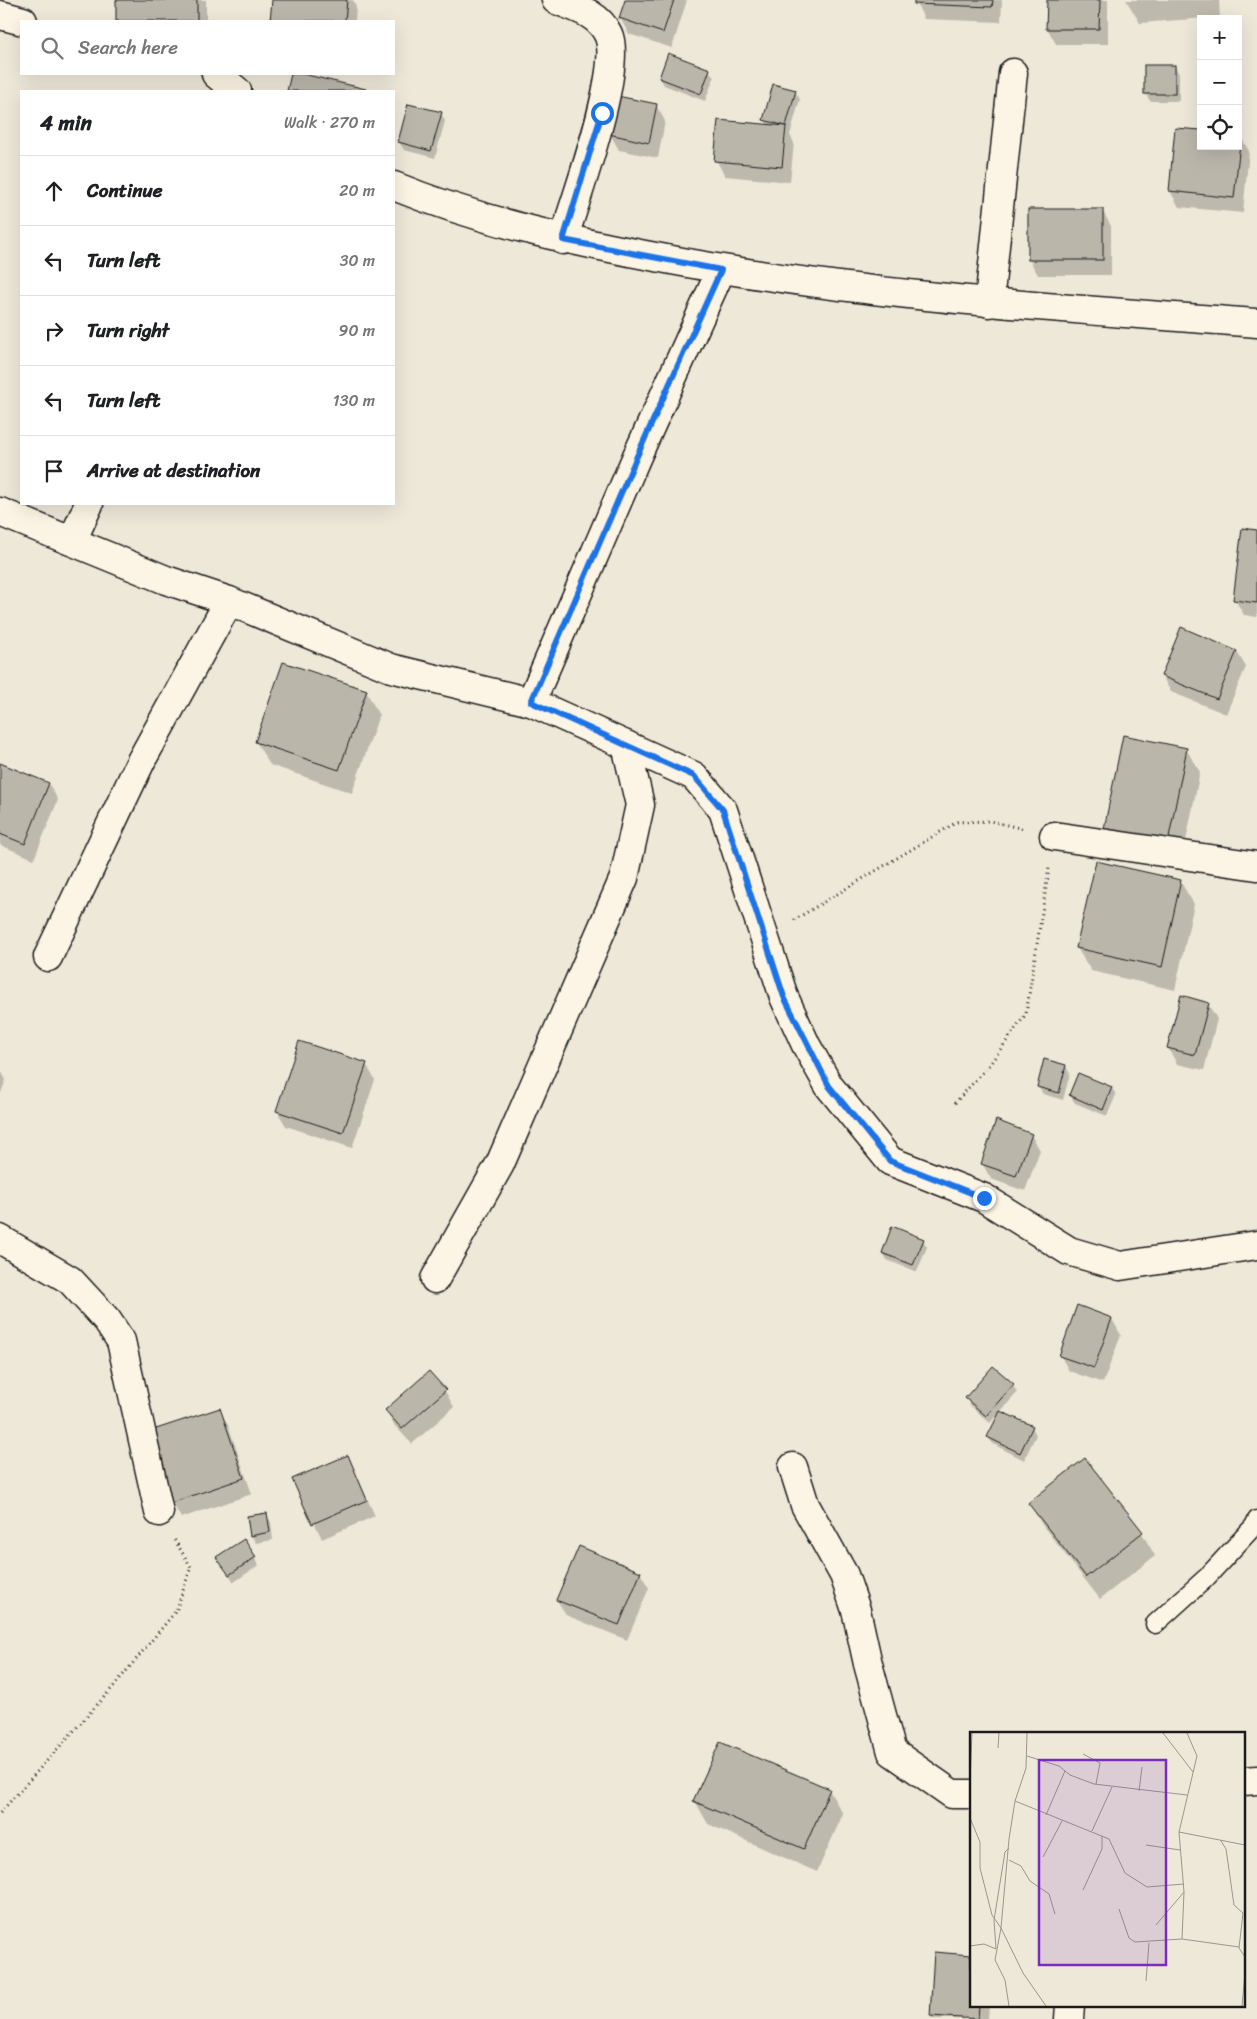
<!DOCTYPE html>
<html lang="en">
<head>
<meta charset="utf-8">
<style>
  body { margin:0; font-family:Sriracha,sans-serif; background:#f6f6f6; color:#202124 }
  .controls { position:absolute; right:15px; top:15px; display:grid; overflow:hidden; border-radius:0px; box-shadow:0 5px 20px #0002 }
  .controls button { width:45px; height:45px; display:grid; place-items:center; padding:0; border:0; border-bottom:1px solid #e0e0e0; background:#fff; color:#202124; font:25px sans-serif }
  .stop { position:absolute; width:15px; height:15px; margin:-11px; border:4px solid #1a73e8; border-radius:50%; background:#fff }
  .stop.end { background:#1a73e8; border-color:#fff; box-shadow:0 1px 5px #0008 }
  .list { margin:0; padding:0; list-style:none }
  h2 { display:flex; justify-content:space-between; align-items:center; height:65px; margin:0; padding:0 20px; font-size:21px }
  h2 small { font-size:16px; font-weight:400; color:#757577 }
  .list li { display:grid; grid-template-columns:32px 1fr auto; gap:15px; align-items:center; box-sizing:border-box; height:70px; padding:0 20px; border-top:1px solid #e0e0e0 }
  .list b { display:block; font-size:19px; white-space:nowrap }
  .list em { font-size:16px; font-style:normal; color:#757577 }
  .icon { flex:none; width:28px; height:28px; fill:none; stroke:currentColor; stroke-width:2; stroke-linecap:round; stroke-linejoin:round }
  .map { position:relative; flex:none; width:1257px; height:2019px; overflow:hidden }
  .search { position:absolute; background:#fff; box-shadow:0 5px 20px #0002; left:20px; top:20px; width:375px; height:55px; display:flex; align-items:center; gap:12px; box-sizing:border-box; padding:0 18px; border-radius:0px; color:#757577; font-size:19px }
  .panel { position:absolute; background:#fff; box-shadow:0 5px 20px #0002; left:20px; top:90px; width:375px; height:415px; border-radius:0px }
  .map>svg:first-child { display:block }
  .shadow { fill:#0003 }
  .building { fill:#bab6aa; stroke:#1c1c1c }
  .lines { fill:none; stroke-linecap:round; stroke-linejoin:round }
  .lane-casing { stroke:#1c1c1c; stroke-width:21 }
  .street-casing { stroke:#1c1c1c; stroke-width:31 }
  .path { stroke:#1c1c1c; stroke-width:3; stroke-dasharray:1 4; stroke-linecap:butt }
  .lane { stroke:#fcf5e5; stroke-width:18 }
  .street { stroke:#fcf5e5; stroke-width:28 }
  .route { stroke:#1a73e8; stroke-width:6 }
  .inset-road { fill:none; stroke:#9a968d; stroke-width:1 }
  .view { fill:#7b2cbf; fill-opacity:0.15; stroke:#7b2cbf; stroke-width:2.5 }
  .inset-edge { fill:none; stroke:#1c1c1c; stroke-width:2.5 }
</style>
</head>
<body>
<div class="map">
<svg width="1257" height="2019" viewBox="0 0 1257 2019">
  <rect width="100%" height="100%" fill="#eee8d9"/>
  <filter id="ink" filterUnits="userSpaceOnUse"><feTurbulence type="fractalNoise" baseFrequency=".02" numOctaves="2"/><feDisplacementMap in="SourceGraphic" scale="10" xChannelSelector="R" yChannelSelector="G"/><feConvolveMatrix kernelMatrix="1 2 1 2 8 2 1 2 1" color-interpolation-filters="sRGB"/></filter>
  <g filter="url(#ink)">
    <g class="shadow">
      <rect x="117" y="0" width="89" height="21"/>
      <path d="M 273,0 L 353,0 L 356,6 L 355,21 L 272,21 Z"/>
      <path d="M 626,0 L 687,0 L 672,48 L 629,34 L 620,18 Z"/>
      <path d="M 915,0 L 1002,0 L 1001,22 L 924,19 Z"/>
      <path d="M 1048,0 L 1108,0 L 1108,44 L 1056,44 L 1047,28 Z"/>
      <path d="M 1126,0 L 1219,0 L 1220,17 L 1140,23 Z"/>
      <path d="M 1175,66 L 1179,74 L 1179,101 L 1150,101 L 1145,93 Z"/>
      <path d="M 709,70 L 714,78 L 705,101 L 664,85 L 660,78 Z"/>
      <path d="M 293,74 L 298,74 L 366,91 L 288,91 Z"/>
      <path d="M 795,91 L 800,99 L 790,135 L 794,143 L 790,182 L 725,176 L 716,160 L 768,126 L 764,119 Z"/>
      <path d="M 656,105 L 665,121 L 658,158 L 619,150 L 610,134 Z"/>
      <path d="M 441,113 L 445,121 L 435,158 L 404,150 L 399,142 Z"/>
      <path d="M 1240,136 L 1249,151 L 1243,213 L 1179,207 L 1170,191 L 1201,146 L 1238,146 Z"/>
      <path d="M 1102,210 L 1111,226 L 1111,275 L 1038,275 L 1029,259 Z"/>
      <path d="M 1257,531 L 1257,617 L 1244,615 L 1235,600 Z"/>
      <path d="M 1237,652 L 1246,667 L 1226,714 L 1171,692 L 1162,676 Z"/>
      <path d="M 366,691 L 379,715 L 352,793 L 270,765 L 256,742 Z"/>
      <path d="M 1186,749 L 1200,772 L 1180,870 L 1118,857 Z"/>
      <path d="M 0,765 L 49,784 L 58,800 L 34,859 L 0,845 Z"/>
      <path d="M 1180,881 L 1194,904 L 1175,990 L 1091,971 L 1077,948 Z"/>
      <path d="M 1208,1004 L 1217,1019 L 1204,1070 L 1177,1064 L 1168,1048 Z"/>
      <path d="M 366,1064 L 375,1080 L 352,1148 L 286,1126 L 277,1111 Z"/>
      <path d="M 1066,1066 L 1070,1074 L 1063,1100 L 1043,1094 L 1038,1087 Z"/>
      <path d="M 0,1069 L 6,1080 L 0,1095 Z"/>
      <path d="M 1112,1088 L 1116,1095 L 1107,1116 L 1075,1103 L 1070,1095 Z"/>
      <path d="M 1031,1135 L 1040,1150 L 1025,1191 L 991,1179 L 982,1163 Z"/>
      <path d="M 923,1240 L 927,1247 L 917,1272 L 887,1260 L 883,1253 Z"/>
      <path d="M 1112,1319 L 1121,1335 L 1103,1383 L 1069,1371 L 1060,1355 Z"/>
      <path d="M 1013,1385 L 1017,1393 L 1000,1412 L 1032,1427 L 1036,1435 L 1024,1460 L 993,1444 L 988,1437 L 1000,1412 L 990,1423 L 971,1406 L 966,1398 Z"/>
      <path d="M 445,1391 L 454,1407 L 412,1444 L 395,1426 L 386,1410 Z"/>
      <path d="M 219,1409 L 228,1425 L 252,1494 L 181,1518 L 172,1502 Z"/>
      <path d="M 348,1456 L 375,1516 L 322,1539 L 294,1479 Z"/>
      <path d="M 1029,1503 L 1142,1533 L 1155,1556 L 1100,1599 L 1043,1526 Z"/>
      <path d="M 266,1514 L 271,1522 L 273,1540 L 256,1543 L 251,1535 Z"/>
      <path d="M 243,1540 L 259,1565 L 234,1582 L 222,1565 Z"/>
      <path d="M 640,1573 L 649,1588 L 627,1640 L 566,1615 L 557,1600 Z"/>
      <path d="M 829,1790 L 843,1814 L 817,1872 L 708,1824 L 695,1801 Z"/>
      <path d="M 971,2005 L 989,2005 L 988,2019 L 933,2019 L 931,2016 Z"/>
    </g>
    <g class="building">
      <rect x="116" y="0" width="81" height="21"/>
      <path d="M 272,0 L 347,0 L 345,21 L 270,21 Z"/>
      <path d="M 625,0 L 674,0 L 663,33 L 619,18 Z"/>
      <path d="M 914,0 L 993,0 L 992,7 L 914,4 Z"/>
      <path d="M 1047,0 L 1100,0 L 1099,29 L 1046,29 Z"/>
      <path d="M 668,53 L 710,69 L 701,94 L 659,78 Z"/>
      <rect x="1144" y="65" width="31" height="29"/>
      <path d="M 291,74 L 303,74 L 366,89 L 365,91 L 287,91 Z"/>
      <path d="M 773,84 L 796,90 L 786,126 L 763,120 Z"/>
      <path d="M 617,96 L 657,104 L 649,143 L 609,134 Z"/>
      <path d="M 408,104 L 442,112 L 431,151 L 398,142 Z"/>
      <path d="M 718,120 L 786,126 L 782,167 L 714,161 Z"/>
      <path d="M 1175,128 L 1201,130 L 1201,146 L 1238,146 L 1238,134 L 1241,134 L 1234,198 L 1169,191 Z"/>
      <rect x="1028" y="209" width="75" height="51"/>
      <path d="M 1242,528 L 1257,530 L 1257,603 L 1233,600 Z"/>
      <path d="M 1181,627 L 1237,651 L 1217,699 L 1161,676 Z"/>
      <path d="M 283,662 L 367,690 L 339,770 L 255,742 Z"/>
      <path d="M 1123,735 L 1187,748 L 1167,847 L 1103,834 Z"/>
      <path d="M 0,763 L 49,783 L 25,844 L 0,834 Z"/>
      <path d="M 1096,861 L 1181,880 L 1162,967 L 1076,948 Z"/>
      <path d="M 1181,995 L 1209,1003 L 1195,1055 L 1167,1048 Z"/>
      <path d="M 299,1041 L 367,1063 L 343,1133 L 276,1111 Z"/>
      <path d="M 1044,1059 L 1066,1065 L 1059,1093 L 1037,1087 Z"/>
      <path d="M 1078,1073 L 1112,1087 L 1103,1110 L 1069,1095 Z"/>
      <path d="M 996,1120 L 1032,1134 L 1016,1176 L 981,1164 Z"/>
      <path d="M 892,1226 L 924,1239 L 913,1265 L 882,1253 Z"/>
      <path d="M 1077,1305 L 1112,1318 L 1094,1368 L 1059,1356 Z"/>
      <path d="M 993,1366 L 1014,1384 L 986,1416 L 965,1398 Z"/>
      <path d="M 429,1371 L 446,1390 L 402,1429 L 385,1410 Z"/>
      <path d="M 220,1408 L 244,1478 L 171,1503 L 147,1432 Z"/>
      <path d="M 1000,1411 L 1033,1426 L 1020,1453 L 987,1437 Z"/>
      <path d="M 348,1455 L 367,1500 L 312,1524 L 292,1479 Z"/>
      <path d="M 1085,1458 L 1143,1532 L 1086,1577 L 1028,1503 Z"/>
      <path d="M 267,1513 L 270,1532 L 250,1536 L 247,1516 Z"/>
      <path d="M 244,1539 L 256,1557 L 229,1575 L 216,1557 Z"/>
      <path d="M 579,1546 L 641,1572 L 619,1625 L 556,1600 Z"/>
      <path d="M 720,1742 L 830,1789 L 804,1849 L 693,1801 Z"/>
      <path d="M 934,1952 L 971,1955 L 971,2005 L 979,2005 L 978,2019 L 930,2016 Z"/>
    </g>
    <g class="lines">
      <g class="lane-casing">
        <path id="lane" d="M 1155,1624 L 1206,1578 L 1254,1526 L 1257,1520"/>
      </g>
      <g class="street-casing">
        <g id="street">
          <path d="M 556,0 C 576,8 598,13 608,34 C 624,67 575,201 563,240"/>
          <path d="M 0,15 L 23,21"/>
          <path d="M 216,74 L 237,91"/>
          <path d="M 394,186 C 480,221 570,241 661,258 C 858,296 1058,308 1257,323"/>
          <path d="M 989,303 L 1013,73"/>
          <path d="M 0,512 L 166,580 L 229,601 L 391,668 L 531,702 L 694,776 L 723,810 L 784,997 L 806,1045 L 829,1086 L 890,1161 L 984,1198 L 1069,1251 L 1120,1266 L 1257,1245"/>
          <path d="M 72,541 L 89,504"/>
          <path d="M 531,702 L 637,456 L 721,270"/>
          <path d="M 1054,836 L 1257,866"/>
          <path d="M 48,957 L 141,761 L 229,601"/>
          <path d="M 0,1239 L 70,1280 L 107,1320 L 121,1341 L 159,1512"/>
          <path d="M 435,1279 L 500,1164 L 624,878 L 640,805 L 626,745"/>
          <path d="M 793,1467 L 805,1505 L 844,1575 L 856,1610 L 868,1664 L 892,1752 L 952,1794 L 971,1794"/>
          <path d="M 1243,1781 L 1257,1780"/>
          <path d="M 1069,2019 L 1070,2005"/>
        </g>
      </g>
      <g class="path">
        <path d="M 794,920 L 957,822 L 990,821 L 1024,829"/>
        <path d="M 955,1103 L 990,1064 L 1026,1014 L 1049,868"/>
        <path d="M 0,1813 L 114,1686 L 176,1611 L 191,1567 L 174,1539"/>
      </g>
      <use href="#lane" class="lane"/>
      <use href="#street" class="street"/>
    </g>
  </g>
  <g class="lines" filter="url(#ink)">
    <path class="route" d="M 602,113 L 563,240 L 721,270 L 637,456 L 531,702 L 694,776 L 723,810 L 784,997 L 829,1086 L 890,1161 L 984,1198"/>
  </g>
  <g transform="translate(970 1732)">
    <rect width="275" height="275" fill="#eee8d9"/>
    <path class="inset-road" d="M 57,1 L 56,36 L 45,69 L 39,107 L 31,196 L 53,241 L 76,274M 193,1 L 223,40M 217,1 L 227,24 L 209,100 L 275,113M 28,16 L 29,1M 113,22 L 130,31 L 126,52M 57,24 L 89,34 L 100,43 L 124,52 L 217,63M 0,49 L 2,1M 169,59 L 172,35M 45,69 L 139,107 L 155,141 L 177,155 L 214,152M 76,83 L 95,39M 0,86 L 10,110 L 10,136 L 22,183 L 31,196 L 25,228 L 35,248 L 39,274M 122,99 L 142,55M 209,100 L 214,160 L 212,207 L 269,215M 251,109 L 256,117 L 264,173 L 273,181 L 269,216 L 275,225M 176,113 L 210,118M 73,125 L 92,89M 39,128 L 51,134 L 60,149 L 79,162 L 85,182M 113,158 L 132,117 L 132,104M 149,177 L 159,206 L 165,210 L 212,207M 186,193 L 214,160M 0,214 L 14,212 L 26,217 L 24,188 L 35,120 L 39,116M 176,249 L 179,211M 272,274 L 275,241"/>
    <path class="view" d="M 69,28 L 196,28 L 196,233 L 69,233 Z"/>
    <rect width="275" height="275" class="inset-edge"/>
  </g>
</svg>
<div class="controls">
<button>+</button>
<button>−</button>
<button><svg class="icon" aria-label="locate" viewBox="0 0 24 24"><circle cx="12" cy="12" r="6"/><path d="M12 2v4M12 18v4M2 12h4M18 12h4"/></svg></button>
</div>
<div class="stop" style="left:602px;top:113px"></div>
<div class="stop end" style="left:984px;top:1198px"></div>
<div class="search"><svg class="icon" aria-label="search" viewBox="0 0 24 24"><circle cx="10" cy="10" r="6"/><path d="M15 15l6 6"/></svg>Search here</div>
<section class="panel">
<h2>4 min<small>Walk · 270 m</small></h2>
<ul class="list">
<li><svg class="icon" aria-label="ahead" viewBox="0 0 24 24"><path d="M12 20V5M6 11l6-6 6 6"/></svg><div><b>Continue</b></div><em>20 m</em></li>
<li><svg class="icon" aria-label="left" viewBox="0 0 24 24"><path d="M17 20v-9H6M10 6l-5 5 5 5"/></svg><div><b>Turn left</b></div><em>30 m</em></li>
<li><svg class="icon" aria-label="right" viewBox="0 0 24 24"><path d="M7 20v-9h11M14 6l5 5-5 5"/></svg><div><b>Turn right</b></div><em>90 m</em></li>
<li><svg class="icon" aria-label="left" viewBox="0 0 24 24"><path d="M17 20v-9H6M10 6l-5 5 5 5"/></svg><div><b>Turn left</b></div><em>130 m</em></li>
<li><svg class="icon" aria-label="arrive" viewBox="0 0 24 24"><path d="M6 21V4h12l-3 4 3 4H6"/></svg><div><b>Arrive at destination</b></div></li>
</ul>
</section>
</div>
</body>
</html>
